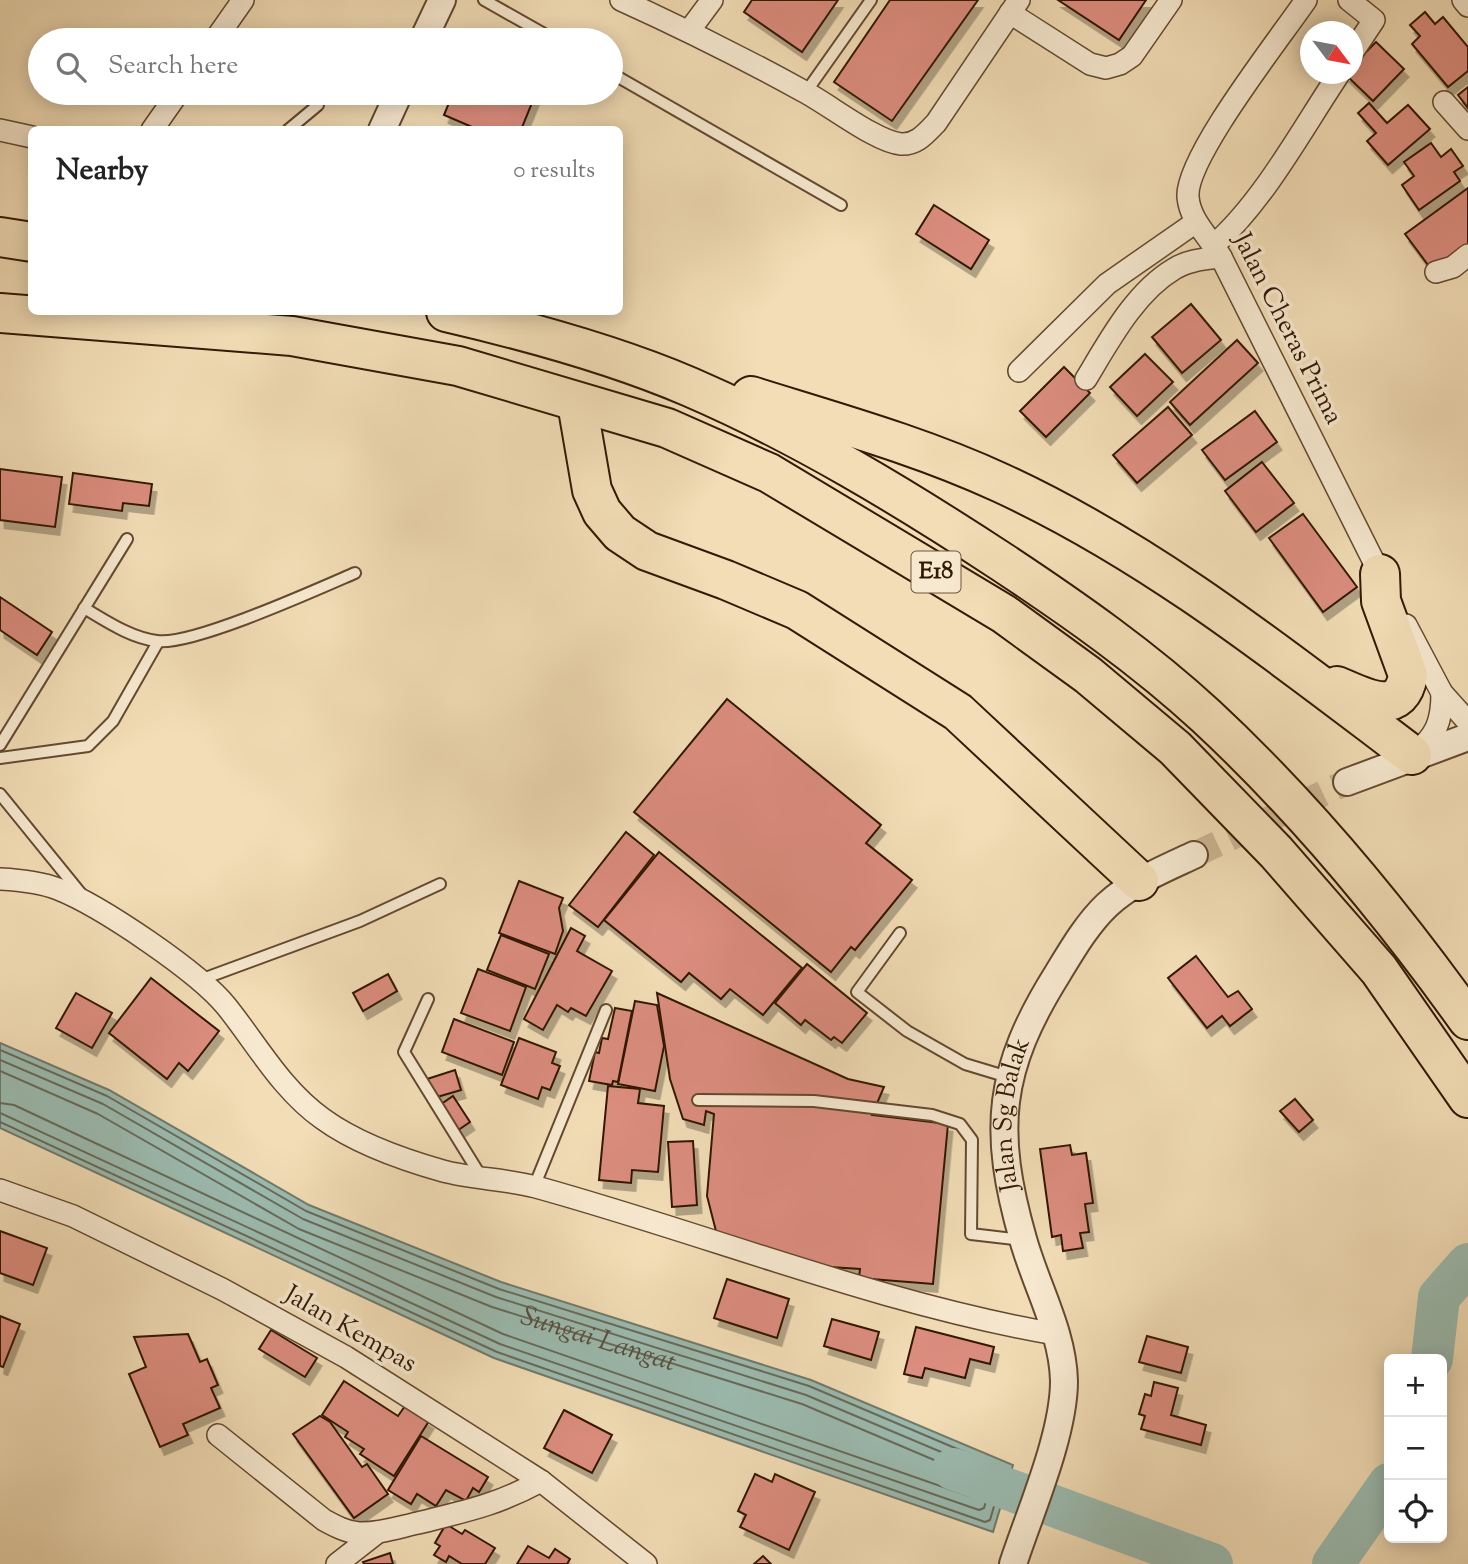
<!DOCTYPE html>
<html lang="en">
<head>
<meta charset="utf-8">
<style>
  body { margin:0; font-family:"Sorts Mill Goudy",serif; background:#f2f2f2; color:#222 }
  .controls { position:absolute; right:21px; bottom:21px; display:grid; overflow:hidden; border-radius:10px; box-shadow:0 4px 18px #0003 }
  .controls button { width:63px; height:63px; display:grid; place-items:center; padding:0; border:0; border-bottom:2px solid #e0e0e0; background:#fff; color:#222; font:35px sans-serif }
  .compass { position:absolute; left:1300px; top:21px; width:63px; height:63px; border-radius:50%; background:#fff; box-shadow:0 4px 18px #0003; rotate:122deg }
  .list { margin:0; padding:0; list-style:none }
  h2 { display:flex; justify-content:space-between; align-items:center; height:91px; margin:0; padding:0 28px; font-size:30px }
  h2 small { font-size:23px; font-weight:400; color:#767676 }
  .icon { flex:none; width:38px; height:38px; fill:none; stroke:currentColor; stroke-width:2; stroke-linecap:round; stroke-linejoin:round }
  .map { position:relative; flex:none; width:1468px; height:1564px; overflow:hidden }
  .search { position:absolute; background:#fff; box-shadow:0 4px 18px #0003; left:28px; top:28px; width:595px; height:77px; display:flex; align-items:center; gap:18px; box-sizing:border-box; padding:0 24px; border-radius:38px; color:#767676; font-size:26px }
  .panel { position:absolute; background:#fff; box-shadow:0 4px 18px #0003; left:28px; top:126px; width:595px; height:189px; border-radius:10px }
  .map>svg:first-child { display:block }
  .water { fill:#9bbbb0; stroke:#717a6a; stroke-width:2 }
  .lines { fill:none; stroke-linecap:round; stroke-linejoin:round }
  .shore { stroke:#676a59; stroke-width:2 }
  .river { stroke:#9bbbb0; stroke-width:42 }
  .building { fill:#dc8d7f; stroke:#331802; stroke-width:2; filter:url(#shadow) }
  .tertiary-tunnel { stroke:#ccb692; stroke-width:26; stroke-dasharray:26 13; stroke-linecap:butt }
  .service-casing { stroke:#63492f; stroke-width:14 }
  .minor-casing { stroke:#63492f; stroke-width:24 }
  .tertiary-casing { stroke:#63492f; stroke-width:30 }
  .motorway-casing { stroke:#331802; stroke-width:42 }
  .service { stroke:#f7e9d0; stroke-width:10 }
  .minor { stroke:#f7e9d0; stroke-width:21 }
  .tertiary { stroke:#f7e9d0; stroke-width:26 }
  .motorway { stroke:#f2ddb6; stroke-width:38 }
  .labels { text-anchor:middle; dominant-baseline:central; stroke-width:7; stroke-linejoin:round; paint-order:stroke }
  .shield { fill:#f7e9d0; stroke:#6e5740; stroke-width:2 }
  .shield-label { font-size:24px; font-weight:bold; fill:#331802 }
  .street-label { font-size:26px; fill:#331802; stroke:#f7e9d0 }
  .water-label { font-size:28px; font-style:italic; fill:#57513f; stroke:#f7e9d0 }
</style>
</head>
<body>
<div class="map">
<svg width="1468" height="1564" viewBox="0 0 1468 1564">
  <defs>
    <filter id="shadow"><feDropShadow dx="4.5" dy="8" stdDeviation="0" flood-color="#0004"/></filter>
  </defs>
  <rect width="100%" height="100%" fill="#f2ddb6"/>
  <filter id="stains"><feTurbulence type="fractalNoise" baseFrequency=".00286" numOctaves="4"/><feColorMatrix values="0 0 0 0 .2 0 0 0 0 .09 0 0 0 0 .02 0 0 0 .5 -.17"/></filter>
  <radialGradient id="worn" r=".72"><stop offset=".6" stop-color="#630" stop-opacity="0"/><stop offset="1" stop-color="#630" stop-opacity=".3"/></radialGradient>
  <path class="water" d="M 0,1043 L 109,1090 L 309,1205 L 501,1282 L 811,1380 L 1013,1465 L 993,1532 L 494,1358 L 0,1128 Z"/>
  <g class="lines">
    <g class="shore">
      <path d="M 0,1050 L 107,1096 L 306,1211 L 499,1289 L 809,1386 L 1002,1468 L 1004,1472 L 990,1520 L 985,1522 L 497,1352 L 0,1122"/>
      <path d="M 0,1060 L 103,1104 L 303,1219 L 496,1297 L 806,1395 L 991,1473 L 993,1477 L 984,1508 L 979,1510 L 500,1344 L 0,1113"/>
      <path id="s1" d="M 0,1071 L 98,1114 L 299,1229 L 492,1307 L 802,1404 L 979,1479 L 977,1495 L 972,1497 L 503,1334 L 14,1105 L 0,1103"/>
    </g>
    <g class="river">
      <path d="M 1432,1359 L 1439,1297 L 1468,1264"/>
      <path d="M 953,1469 L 1212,1564"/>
      <path d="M 1333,1564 L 1389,1484"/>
    </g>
  </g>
  <g class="building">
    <path d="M 752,0 L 838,0 L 802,52 L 744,12 Z"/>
    <path d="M 890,0 L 978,0 L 892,121 L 834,82 Z"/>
    <path d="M 1058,0 L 1146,0 L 1119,40 Z"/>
    <path d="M 1425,12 L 1435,24 L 1443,17 L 1468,47 L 1468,71 L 1448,87 L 1412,44 L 1420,36 L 1410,25 Z"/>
    <path d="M 1376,42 L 1404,69 L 1373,101 L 1345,74 L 1352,74 L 1352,66 Z"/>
    <path d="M 1468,87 L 1468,108 L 1458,95 Z"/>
    <path d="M 453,93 L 536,93 L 521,130 L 479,130 L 444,115 Z"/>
    <path d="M 1369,103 L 1387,123 L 1408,105 L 1430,129 L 1388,165 L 1367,141 L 1376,133 L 1358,113 Z"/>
    <path d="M 1431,143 L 1441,157 L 1451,149 L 1463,166 L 1454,172 L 1460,181 L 1419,210 L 1402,185 L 1414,176 L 1404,162 Z"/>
    <path d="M 1468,188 L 1468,249 L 1434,273 L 1405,234 Z"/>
    <path d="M 934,205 L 989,240 L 971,269 L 916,234 Z"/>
    <path d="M 1191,304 L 1221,340 L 1182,373 L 1152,337 Z"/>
    <path d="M 1237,340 L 1258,363 L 1190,425 L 1170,402 Z"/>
    <path d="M 1145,354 L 1173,382 L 1137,416 L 1110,387 Z"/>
    <path d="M 1064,367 L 1090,393 L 1046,437 L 1020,411 Z"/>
    <path d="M 1168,407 L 1192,435 L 1137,483 L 1113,455 Z"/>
    <path d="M 1255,411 L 1277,442 L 1225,480 L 1202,450 Z"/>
    <path d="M 1262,462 L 1294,503 L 1256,532 L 1225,491 Z"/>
    <path d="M 0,469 L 62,477 L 55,527 L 0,520 Z"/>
    <path d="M 73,473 L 152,484 L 149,506 L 123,503 L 122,511 L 69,504 Z"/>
    <path d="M 1303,514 L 1357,587 L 1323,612 L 1269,538 Z"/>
    <path d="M 0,597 L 52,632 L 37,655 L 0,630 Z"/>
    <path d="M 727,699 L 881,825 L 866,843 L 912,880 L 855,950 L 851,947 L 831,972 L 634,812 Z"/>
    <path d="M 626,832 L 654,855 L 598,927 L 569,905 Z"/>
    <path d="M 659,852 L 802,968 L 763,1015 L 730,989 L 721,999 L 689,973 L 681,982 L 604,920 Z"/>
    <path d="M 519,881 L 563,898 L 559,908 L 563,931 L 555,954 L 499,933 Z"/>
    <path d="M 571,928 L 585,936 L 577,951 L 612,971 L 586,1016 L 571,1008 L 568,1012 L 557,1005 L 543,1030 L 524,1019 Z"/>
    <path d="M 501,935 L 549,954 L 535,989 L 487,970 Z"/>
    <path d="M 1196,956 L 1228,997 L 1238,991 L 1252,1009 L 1230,1026 L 1222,1016 L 1207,1028 L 1168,978 Z"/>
    <path d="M 807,964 L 867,1013 L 842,1043 L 834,1037 L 831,1040 L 805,1020 L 801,1025 L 775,1003 Z"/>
    <path d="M 478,969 L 526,987 L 510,1031 L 461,1013 Z"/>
    <path d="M 388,974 L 397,991 L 363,1011 L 353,993 Z"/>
    <path d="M 151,978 L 219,1031 L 188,1071 L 179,1063 L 167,1079 L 109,1033 Z"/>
    <path d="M 76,993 L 112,1013 L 92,1048 L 56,1028 Z"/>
    <path d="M 657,993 L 848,1079 L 884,1087 L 872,1115 L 948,1124 L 933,1284 L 859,1278 L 860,1269 L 799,1265 L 718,1239 L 707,1196 L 714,1114 L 706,1111 L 704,1125 L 683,1119 L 670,1079 Z"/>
    <path d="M 635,1001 L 657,1005 L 664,1046 L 655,1091 L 618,1084 Z"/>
    <path d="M 615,1008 L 632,1011 L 618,1082 L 613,1081 L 612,1085 L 589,1081 L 595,1052 L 599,1053 L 602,1038 L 608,1039 Z"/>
    <path d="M 454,1019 L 514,1042 L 502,1075 L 442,1052 Z"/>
    <path d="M 519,1038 L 556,1052 L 552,1063 L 560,1066 L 550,1090 L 542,1087 L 538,1099 L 501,1085 Z"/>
    <path d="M 455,1070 L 461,1090 L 427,1100 L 421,1081 Z"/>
    <path d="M 608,1086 L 640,1089 L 638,1103 L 664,1106 L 658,1172 L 632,1170 L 631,1183 L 599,1180 Z"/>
    <path d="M 453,1096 L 470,1122 L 451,1135 L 434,1109 Z"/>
    <path d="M 1295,1099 L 1313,1120 L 1299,1132 L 1280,1111 Z"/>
    <path d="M 693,1141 L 697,1205 L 672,1207 L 668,1142 Z"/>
    <path d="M 1070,1145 L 1072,1155 L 1086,1153 L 1093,1203 L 1085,1204 L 1089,1232 L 1080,1233 L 1083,1248 L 1063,1251 L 1061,1235 L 1052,1237 L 1040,1149 Z"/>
    <path d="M 0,1231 L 47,1248 L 33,1285 L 0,1273 Z"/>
    <path d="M 727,1279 L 789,1299 L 777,1338 L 714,1318 Z"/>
    <path d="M 0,1316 L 20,1324 L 3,1367 L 0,1366 Z"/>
    <path d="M 832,1319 L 879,1332 L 871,1360 L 824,1346 Z"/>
    <path d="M 916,1327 L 994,1347 L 990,1364 L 970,1359 L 965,1378 L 925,1368 L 922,1378 L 904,1374 Z"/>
    <path d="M 271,1330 L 317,1358 L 305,1377 L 259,1349 Z"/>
    <path d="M 188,1334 L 200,1362 L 207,1359 L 218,1385 L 211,1388 L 220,1408 L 183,1424 L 188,1435 L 160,1447 L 129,1374 L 146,1367 L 134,1337 Z"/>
    <path d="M 1147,1336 L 1188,1347 L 1181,1373 L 1139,1362 Z"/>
    <path d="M 344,1381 L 398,1416 L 405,1406 L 429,1421 L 394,1476 L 360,1454 L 364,1449 L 345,1437 L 348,1432 L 322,1415 Z"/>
    <path d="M 1154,1382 L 1178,1388 L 1171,1415 L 1206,1425 L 1201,1445 L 1141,1429 L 1145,1416 L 1139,1414 L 1145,1394 L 1151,1396 Z"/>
    <path d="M 564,1410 L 612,1435 L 592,1473 L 544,1448 Z"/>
    <path d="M 320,1416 L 330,1422 L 362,1467 L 367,1464 L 388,1494 L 354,1518 L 293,1434 Z"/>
    <path d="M 421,1436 L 488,1477 L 479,1492 L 473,1488 L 466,1501 L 446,1490 L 436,1506 L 417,1494 L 411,1504 L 388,1490 Z"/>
    <path d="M 755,1474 L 772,1482 L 775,1474 L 815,1492 L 789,1550 L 740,1527 L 746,1515 L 738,1511 Z"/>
    <path d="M 446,1524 L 462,1534 L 465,1530 L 495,1548 L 485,1564 L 462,1564 L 449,1556 L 446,1562 L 434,1555 L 440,1546 L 435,1543 Z"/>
    <path d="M 528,1546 L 549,1558 L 555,1549 L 570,1559 L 567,1564 L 517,1564 Z"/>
    <path d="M 390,1553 L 393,1564 L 364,1564 L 363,1562 Z"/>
    <path d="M 763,1556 L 771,1564 L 754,1564 Z"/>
  </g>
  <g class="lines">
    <path class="tertiary-tunnel" d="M 1194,855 L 1347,782"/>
    <g class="service-casing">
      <g id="service">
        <path d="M 484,0 L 555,40"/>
        <path d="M 611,73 L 841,205"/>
        <path d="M 806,92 L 871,0"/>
        <path d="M 288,130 L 318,105"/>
        <path d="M 84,608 C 106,621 131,638 157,641 C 192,646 318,589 355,573"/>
        <path d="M 0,745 L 127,539"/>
        <path d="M 0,758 L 88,746 L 113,721 L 158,642"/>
        <path d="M 0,794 L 82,895"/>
        <path d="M 900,933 L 857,992 L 907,1031 L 965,1064 L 1008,1077"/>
        <path d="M 200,980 L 360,921 L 440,884"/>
        <path d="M 428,999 L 404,1052 L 482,1178"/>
        <path d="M 698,1100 L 814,1101 L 932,1115 L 960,1124 L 972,1140 L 971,1234 L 1023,1240"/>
        <path d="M 534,1187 L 606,1010"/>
      </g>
    </g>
    <g class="minor-casing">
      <g id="minor">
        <path d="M 621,0 C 683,28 743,58 803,91 C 827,103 876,142 901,144 C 917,145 926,133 936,123 L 1019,0"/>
        <path d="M 1306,0 C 1281,37 1185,158 1188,197 C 1190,221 1210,238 1221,257 L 1383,580"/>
        <path d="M 1349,0 L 1374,20 L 1352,53"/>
        <path d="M 1463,0 L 1468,6"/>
        <path d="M 1010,13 L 1090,64 L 1106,68 L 1120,64 L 1132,56 L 1171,0"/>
        <path d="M 689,31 L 712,0"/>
        <path d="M 215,40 L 243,0"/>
        <path d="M 1444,102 L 1468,129"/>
        <path d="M 0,130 L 32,137"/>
        <path d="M 152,130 L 178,93"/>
        <path d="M 1214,245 C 1264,201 1302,129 1339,74"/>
        <path d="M 1436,272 L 1453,267 L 1468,255"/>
        <path d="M 1019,371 L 1107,284 L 1196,222"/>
        <path d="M 1086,379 C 1109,341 1135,292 1174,269 C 1188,260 1205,259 1221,257"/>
        <path d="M 1406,625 L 1442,693 L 1468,722"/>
        <path d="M 1414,754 C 1436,736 1442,722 1442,693"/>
        <path d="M 0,879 C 19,880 40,882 58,889 C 101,906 199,972 227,1007 C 258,1046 282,1090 323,1119 C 356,1143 404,1160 443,1171 C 473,1179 506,1179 536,1187 C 710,1235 878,1303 1055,1334"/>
        <path d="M 0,1190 L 73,1216 L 222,1289 L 346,1357 L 541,1481 L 646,1564"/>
        <path d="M 218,1435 L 324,1520 C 335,1526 346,1532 359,1533 C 379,1534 399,1527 418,1523 C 466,1511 497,1505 541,1481"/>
        <path d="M 337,1564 L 378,1532"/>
      </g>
    </g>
    <g class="tertiary-casing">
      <g id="tertiary">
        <path d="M 423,40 L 442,0"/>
        <path d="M 382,130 L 399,93"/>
        <path d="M 1347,782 L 1468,737"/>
        <path id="s2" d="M 1013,1564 C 1030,1512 1064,1435 1064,1381 C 1063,1332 1036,1286 1023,1239 C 992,1130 997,1070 1058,973 C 1072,950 1087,924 1107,905 C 1132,882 1164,869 1194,855"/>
      </g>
    </g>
    <g class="motorway-casing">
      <g id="motorway">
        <path d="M 0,237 L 32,242"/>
        <path d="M 446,312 C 528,331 613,354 690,387 C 799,434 903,497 1002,562 C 1073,609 1143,658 1206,716 C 1304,807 1390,911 1468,1020"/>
        <path d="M 0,313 L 292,336 L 458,366 L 667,428 L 769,473 L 1004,614 L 1088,675 L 1175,748 L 1276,852 L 1379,970 L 1468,1098"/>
        <path d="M 751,396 C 834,422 921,446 1001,483 C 1151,552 1281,656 1412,755"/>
        <path d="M 577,403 L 592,490 L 602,512 L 620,533 L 647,551 L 726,580 L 797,610 L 958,712 L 1139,881"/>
        <path d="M 1337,686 C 1363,697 1401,719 1408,675 L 1381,601 L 1380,574"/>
      </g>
    </g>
    <use href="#service" class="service"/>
    <use href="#minor" class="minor"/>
    <use href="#tertiary" class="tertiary"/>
    <use href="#motorway" class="motorway"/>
  </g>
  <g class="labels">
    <rect class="shield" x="911.5" y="551.5" width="49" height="41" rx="5"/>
    <g class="shield-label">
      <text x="936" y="572">E18</text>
    </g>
    <g class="street-label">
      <text transform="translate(1287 329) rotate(63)">Jalan Cheras Prima</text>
      <text stroke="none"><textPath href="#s2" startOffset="466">Jalan Sg Balak</textPath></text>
      <text transform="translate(350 1330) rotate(30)">Jalan Kempas</text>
    </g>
    <g class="water-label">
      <text stroke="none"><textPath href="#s1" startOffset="658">Sungai Langat</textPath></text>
    </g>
  </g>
  <rect width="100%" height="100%" filter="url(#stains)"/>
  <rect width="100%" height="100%" fill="url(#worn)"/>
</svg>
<div class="controls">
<button>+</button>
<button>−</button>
<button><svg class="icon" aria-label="locate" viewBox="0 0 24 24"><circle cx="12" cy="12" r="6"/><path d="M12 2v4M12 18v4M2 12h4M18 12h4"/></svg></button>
</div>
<svg class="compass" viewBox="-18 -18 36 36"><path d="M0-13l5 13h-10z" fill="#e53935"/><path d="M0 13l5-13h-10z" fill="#767676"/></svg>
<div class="search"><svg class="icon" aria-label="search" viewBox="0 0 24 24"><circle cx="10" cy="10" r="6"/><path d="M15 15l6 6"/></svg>Search here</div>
<section class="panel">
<h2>Nearby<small>0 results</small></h2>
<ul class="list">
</ul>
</section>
</div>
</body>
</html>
